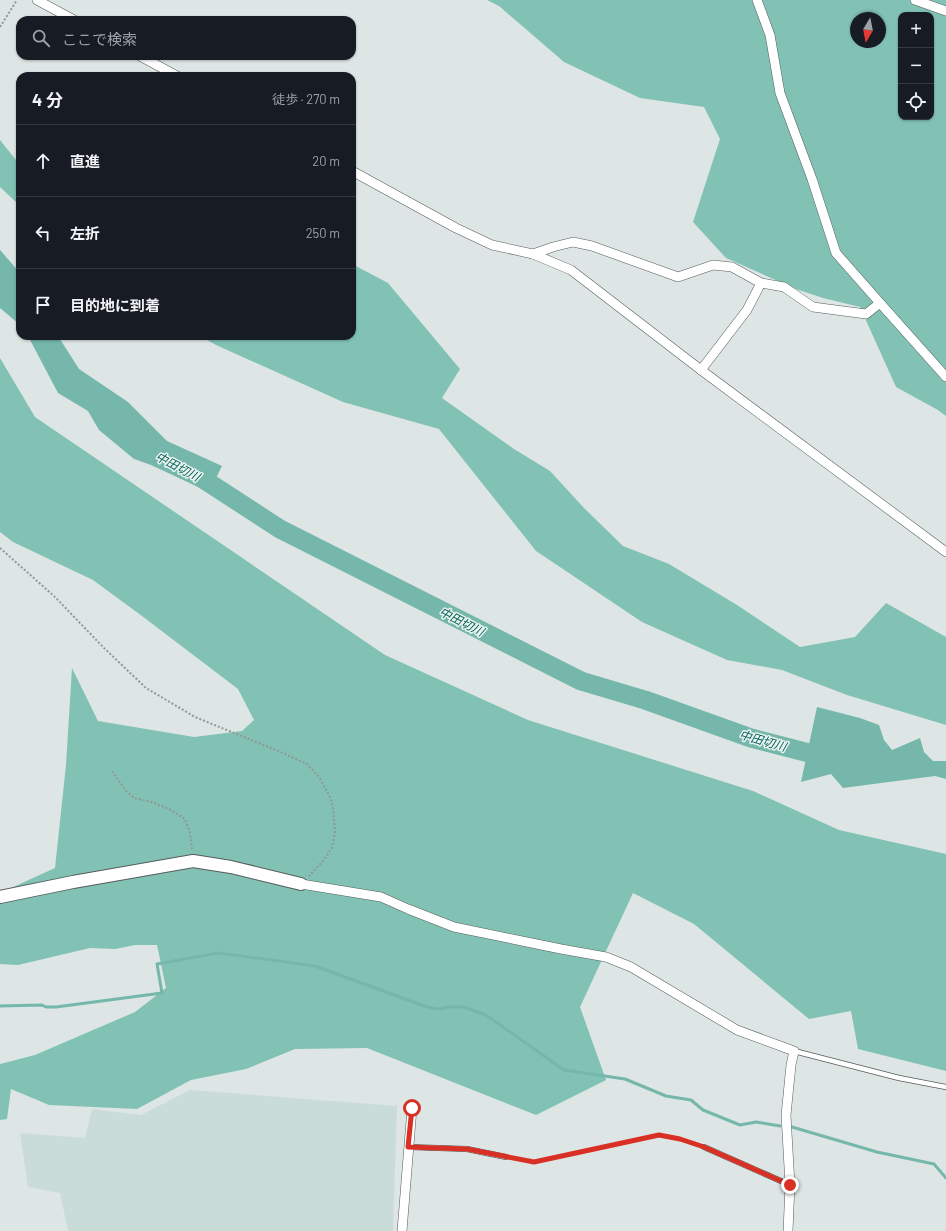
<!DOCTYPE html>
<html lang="ja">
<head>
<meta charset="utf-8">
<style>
  body { margin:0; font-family:Barlow,"Noto Sans JP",sans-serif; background:#20242c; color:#f1f3f6 }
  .controls { position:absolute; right:12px; top:12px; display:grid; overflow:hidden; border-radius:8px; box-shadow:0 1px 3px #0004 }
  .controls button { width:36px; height:36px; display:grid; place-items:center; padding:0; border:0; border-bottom:1px solid #363941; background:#171b24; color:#f1f3f6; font:20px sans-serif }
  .compass { position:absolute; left:850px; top:12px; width:36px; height:36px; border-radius:50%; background:#171b24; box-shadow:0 1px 3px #0004; rotate:190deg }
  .stop { position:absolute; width:12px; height:12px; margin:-9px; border:3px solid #d93025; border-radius:50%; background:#fff }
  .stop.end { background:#d93025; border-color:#fff; box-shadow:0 1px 4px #0008 }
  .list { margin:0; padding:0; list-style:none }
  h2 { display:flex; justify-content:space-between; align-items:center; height:52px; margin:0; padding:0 16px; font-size:17px }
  h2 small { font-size:13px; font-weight:400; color:#9ea1a6 }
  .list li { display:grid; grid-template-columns:26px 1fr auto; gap:12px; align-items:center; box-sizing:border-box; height:72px; padding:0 16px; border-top:1px solid #363941 }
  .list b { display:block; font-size:15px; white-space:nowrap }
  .list em { font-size:13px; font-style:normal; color:#9ea1a6 }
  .icon { flex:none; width:22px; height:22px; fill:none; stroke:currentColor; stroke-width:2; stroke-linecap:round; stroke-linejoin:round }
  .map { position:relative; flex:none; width:946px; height:1231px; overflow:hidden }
  .search { position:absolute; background:#171b24; box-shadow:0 1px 3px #0004; left:16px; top:16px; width:340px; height:44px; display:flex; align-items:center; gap:10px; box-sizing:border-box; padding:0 14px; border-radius:12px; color:#9ea1a6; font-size:15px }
  .panel { position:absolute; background:#171b24; box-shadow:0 1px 3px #0004; left:16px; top:72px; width:340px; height:268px; border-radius:12px }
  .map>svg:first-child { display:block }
  .built { fill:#cadcd8 }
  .forest { fill:#81c2b5; fill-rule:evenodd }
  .water { fill:#75b7aa }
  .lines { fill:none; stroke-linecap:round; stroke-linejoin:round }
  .stream { stroke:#75b7aa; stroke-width:3 }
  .river { stroke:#75b7aa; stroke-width:19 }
  .service-casing { stroke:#555d5b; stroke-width:6 }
  .minor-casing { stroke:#555d5b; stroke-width:10 }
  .tertiary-casing { stroke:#555d5b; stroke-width:14 }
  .path { stroke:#919796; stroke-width:2; stroke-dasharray:2 2; stroke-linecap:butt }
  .service { stroke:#fff; stroke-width:4.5 }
  .minor { stroke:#fff; stroke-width:9 }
  .tertiary { stroke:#fff; stroke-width:12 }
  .route { stroke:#d93025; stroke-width:5 }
  .labels { text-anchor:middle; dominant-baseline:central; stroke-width:3; stroke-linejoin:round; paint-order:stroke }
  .water-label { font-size:12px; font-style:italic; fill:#056357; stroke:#eaf3f1 }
</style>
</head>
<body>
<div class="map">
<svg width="946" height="1231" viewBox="0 0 946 1231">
  <rect width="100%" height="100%" fill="#dde6e4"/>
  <path class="built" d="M 190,1090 L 397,1106 L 393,1231 L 68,1231 L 60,1193 L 28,1187 L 20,1133 L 85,1138 L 92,1109 L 141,1115 Z"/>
  <g class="forest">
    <path d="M 487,0 L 946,0 L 946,416 L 938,410 L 896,387 L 860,307 L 823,298 L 796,289 L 726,258 L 693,222 L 720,139 L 704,107 L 640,98 L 564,62 L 499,6 ZM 901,15 L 931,15 L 931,117 L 901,117 ZM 856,18 L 880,18 L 880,42 L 856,42 Z"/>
    <path d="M 0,140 L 20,165 L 20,206 L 0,187 Z"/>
    <path d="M 352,264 L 388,283 L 460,369 L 442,398 L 514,449 L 550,471 L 584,508 L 623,546 L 669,564 L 737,605 L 800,647 L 855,637 L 886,603 L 946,637 L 946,725 L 847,695 L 782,670 L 727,660 L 642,622 L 536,551 L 439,429 L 343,402 L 216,345 L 200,336 L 352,336 Z"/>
    <path d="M 0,358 L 35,417 L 385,655 L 528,720 L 753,791 L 839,830 L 946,854 L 946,1071 L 858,1049 L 851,1011 L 809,1019 L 694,924 L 633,893 L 580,1007 L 606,1080 L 536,1115 L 367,1048 L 295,1049 L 246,1069 L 191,1080 L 137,1109 L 49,1105 L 11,1089 L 7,1119 L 0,1120 L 0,1064 L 35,1055 L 135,1012 L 166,988 L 157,945 L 135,945 L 115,949 L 90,948 L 18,965 L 0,964 L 0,893 L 55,868 L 66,765 L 72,668 L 98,721 L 194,737 L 242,731 L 254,720 L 238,689 L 142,616 L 93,580 L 13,542 L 0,532 Z"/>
  </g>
  <g class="water">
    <path d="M 0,250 L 20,273 L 20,325 L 0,308 Z"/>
    <path d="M 28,336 L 58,336 L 79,369 L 128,402 L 167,441 L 222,466 L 209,492 L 151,465 L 134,459 L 99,430 L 88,411 L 58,393 Z"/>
    <path d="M 817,707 L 860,718 L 879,725 L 884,740 L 892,750 L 920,738 L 924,752 L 933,761 L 946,761 L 946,779 L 935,776 L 843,788 L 831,774 L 801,782 Z"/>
  </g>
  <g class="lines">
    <g class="stream">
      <path d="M 0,1006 L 42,1005 L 46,1007 L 56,1007 L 162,993 L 157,964 L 218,953 L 315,966 L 427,1007 L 439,1009 L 449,1007 L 464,1007 L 486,1015 L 564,1070 L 625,1079 L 666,1096 L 691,1100 L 703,1110 L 740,1125 L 756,1122 L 780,1126"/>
      <path d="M 792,1127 L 877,1152 L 934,1164 L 946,1178"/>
    </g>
    <path class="river" d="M 190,472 L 203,479 L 280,529 L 581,681 L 645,700 L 751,738 L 832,759"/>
    <g class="service-casing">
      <g id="service">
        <path d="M 794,1051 L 899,1078 L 946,1087"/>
        <path d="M 409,1147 L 467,1149 L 506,1157"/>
        <path d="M 704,1147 L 790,1185"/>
      </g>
    </g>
    <g class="minor-casing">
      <g id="minor">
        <path d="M 37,0 L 74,20"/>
        <path d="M 915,0 L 946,11"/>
        <path d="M 140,56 L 177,76"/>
        <path d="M 352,171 L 456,228 L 492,245 L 533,254 L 553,247 L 573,242 L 592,246 L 678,277 L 713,265 L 732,267 L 761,283 L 784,287 L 813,307 L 866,314 L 880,303 L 836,253 L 812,179 L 780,93 L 770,35 L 757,0"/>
        <path d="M 533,254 L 571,270 L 701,370 L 946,552"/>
        <path d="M 880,303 L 946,377"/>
        <path d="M 701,370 L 747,310 L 761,283"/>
        <path d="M 301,884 L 381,897 L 408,909 L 454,927 L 561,949 L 606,957 L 631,967 L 737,1030 L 794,1051 L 791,1065 L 786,1115 L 790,1185 L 788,1231"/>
        <path d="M 402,1231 L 412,1108"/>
      </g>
    </g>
    <g class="tertiary-casing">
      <path id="tertiary" d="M 0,897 L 73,882 L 193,861 L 231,867 L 301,884"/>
    </g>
    <g class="path">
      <path d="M 0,27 L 17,0"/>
      <path d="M 0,548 L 55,597 L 104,648 L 146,688 L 195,717 L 283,753 L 307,764 L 319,777 L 330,797 L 333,807 L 335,832 L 332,848 L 323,861 L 309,876"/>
      <path d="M 112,771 L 126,791 L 134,798 L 152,802 L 171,810 L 185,819 L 190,832 L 192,850"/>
      <path d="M 513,1158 L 534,1162 L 659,1135 L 680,1139 L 698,1145"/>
    </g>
    <use href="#service" class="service"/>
    <use href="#minor" class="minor"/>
    <use href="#tertiary" class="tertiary"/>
  </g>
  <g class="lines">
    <path class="route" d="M 412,1108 L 408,1147 L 467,1149 L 534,1162 L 659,1135 L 680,1139 L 704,1147 L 790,1185"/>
  </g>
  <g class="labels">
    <g class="water-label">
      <text transform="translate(178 466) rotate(28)">中田切川</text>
      <text transform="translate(462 621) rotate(27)">中田切川</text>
      <text transform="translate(763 740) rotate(16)">中田切川</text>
    </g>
  </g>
</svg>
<div class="controls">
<button>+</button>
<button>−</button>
<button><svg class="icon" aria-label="locate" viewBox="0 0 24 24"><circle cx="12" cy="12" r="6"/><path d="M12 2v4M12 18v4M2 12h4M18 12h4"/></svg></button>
</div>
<svg class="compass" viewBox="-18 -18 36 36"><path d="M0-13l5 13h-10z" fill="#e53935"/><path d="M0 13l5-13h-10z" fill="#9ea1a6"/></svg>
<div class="stop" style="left:412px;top:1108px"></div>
<div class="stop end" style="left:790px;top:1185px"></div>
<div class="search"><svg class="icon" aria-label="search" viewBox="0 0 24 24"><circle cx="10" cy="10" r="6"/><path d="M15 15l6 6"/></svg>ここで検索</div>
<section class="panel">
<h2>4 分<small>徒歩 · 270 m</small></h2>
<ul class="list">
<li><svg class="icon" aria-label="ahead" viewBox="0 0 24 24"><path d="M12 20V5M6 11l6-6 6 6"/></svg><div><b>直進</b></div><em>20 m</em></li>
<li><svg class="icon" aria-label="left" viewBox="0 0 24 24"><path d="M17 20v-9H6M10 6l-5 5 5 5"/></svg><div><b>左折</b></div><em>250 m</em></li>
<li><svg class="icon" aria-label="arrive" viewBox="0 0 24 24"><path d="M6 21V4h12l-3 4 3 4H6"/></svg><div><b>目的地に到着</b></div></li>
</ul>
</section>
</div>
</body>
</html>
